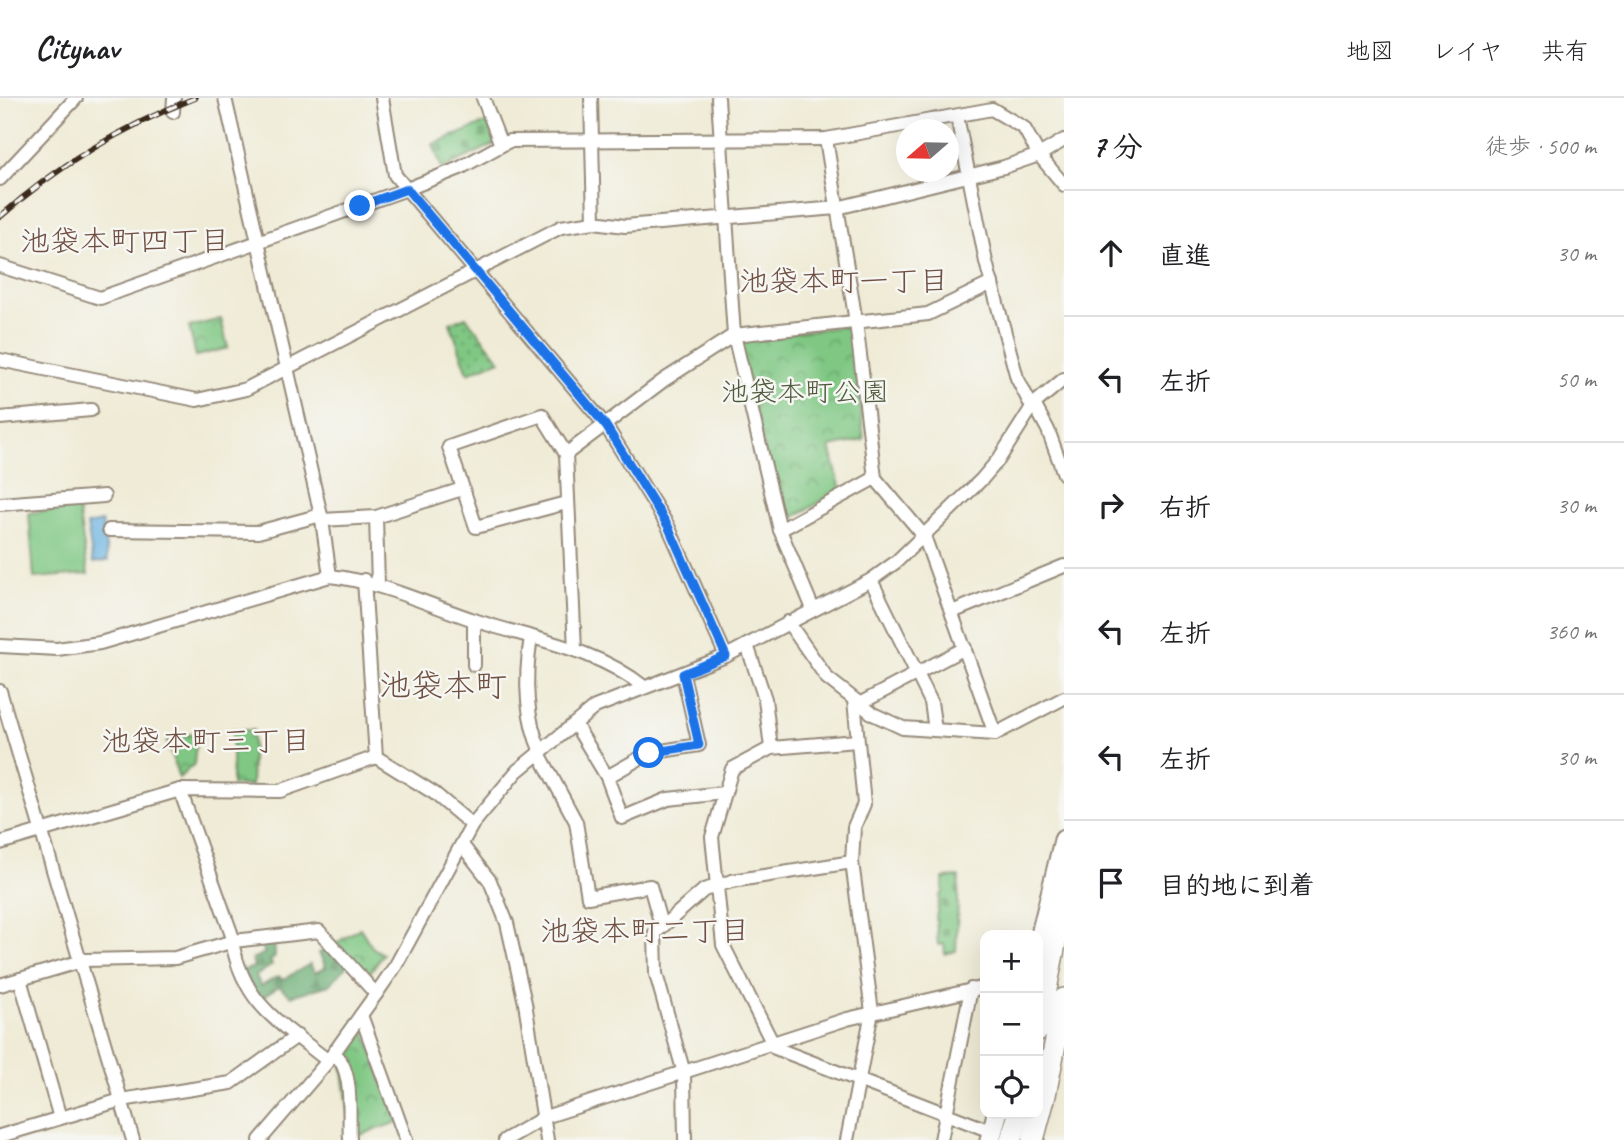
<!DOCTYPE html>
<html lang="ja">
<head>
<meta charset="utf-8">
<style>
  body { margin:0; font-family:Caveat,"Klee One",sans-serif; background:#f6f6f6; color:#202124 }
  .controls { position:absolute; right:21px; bottom:21px; display:grid; overflow:hidden; border-radius:14px; box-shadow:0 7px 28px #0002 }
  .controls button { width:63px; height:63px; display:grid; place-items:center; padding:0; border:0; border-bottom:2px solid #e0e0e0; background:#fff; color:#202124; font:35px sans-serif }
  .compass { position:absolute; left:896px; top:21px; width:63px; height:63px; border-radius:50%; background:#fff; box-shadow:0 7px 28px #0002; rotate:250deg }
  .stop { position:absolute; width:21px; height:21px; margin:-16px; border:5px solid #1a73e8; border-radius:50%; background:#fff }
  .stop.end { background:#1a73e8; border-color:#fff; box-shadow:0 2px 7px #0008 }
  .list { margin:0; padding:0; list-style:none }
  h2 { display:flex; justify-content:space-between; align-items:center; height:91px; margin:0; padding:0 28px; font-size:30px }
  h2 small { font-size:23px; font-weight:400; color:#757577 }
  .list li { display:grid; grid-template-columns:46px 1fr auto; gap:21px; align-items:center; box-sizing:border-box; height:126px; padding:0 28px; border-top:2px solid #e0e0e0 }
  .list b { display:block; font-size:26px; white-space:nowrap }
  .list em { font-size:23px; font-style:normal; color:#757577 }
  .icon { flex:none; width:38px; height:38px; fill:none; stroke:currentColor; stroke-width:2; stroke-linecap:round; stroke-linejoin:round }
  .map { position:relative; flex:none; width:1064px; height:1042px; overflow:hidden }
  header { display:flex; align-items:center; gap:42px; box-sizing:border-box; height:98px; padding:0 35px; background:#fff; border-bottom:2px solid #e0e0e0 }
  header strong { font-size:33px }
  nav { display:flex; gap:38px; margin-inline-start:auto; font-size:24px }
  main { display:flex }
  aside { flex:1; background:#fff }
  .map>svg:first-child { display:block }
  .grass { fill:url(#grass-dots); stroke:#5d7850; stroke-width:2 }
  .forest { fill:url(#forest-firs); stroke:#516b48; stroke-width:2 }
  .cemetery { fill:url(#cemetery-stones); stroke:#5d7850; stroke-width:2 }
  .park { fill:url(#park-crowns); stroke:#5d7850; stroke-width:2 }
  .pitch { fill:#7fc783; stroke:#5d7850; stroke-width:2 }
  .water { fill:#69b2e1; stroke:#526e80; stroke-width:2 }
  .lines { fill:none; stroke-linecap:round; stroke-linejoin:round }
  .minor-casing { stroke:#958a7a; stroke-width:16 }
  .trunk-casing { stroke:#958a7a; stroke-width:23 }
  .motorway-casing { stroke:#958a7a; stroke-width:24 }
  .minor { stroke:#fff; stroke-width:12 }
  .trunk { stroke:#fff; stroke-width:19 }
  .motorway { stroke:#fff; stroke-width:21 }
  .rail-casing { stroke:#3b2a1e; stroke-width:6 }
  .rail { stroke:#f6f6f2; stroke-width:3.5; stroke-dasharray:10; stroke-linecap:butt }
  .route { stroke:#1a73e8; stroke-width:9 }
  .labels { text-anchor:middle; dominant-baseline:central; stroke-width:5; stroke-linejoin:round; paint-order:stroke }
  .park-label { font-size:28px; fill:#4f593c; stroke:#f6f6f2 }
  .neighbourhood-label { font-size:30px; fill:#705042; stroke:#f6f6f2 }
  .quarter-label { font-size:32px; fill:#705042; stroke:#f6f6f2 }
</style>
</head>
<body>
<header>
<strong>Citynav</strong>
<nav><a>地図</a><a>レイヤ</a><a>共有</a></nav>
</header>
<main>
<div class="map">
<svg width="1064" height="1042" viewBox="0 0 1064 1042">
  <defs>
    <pattern id="grass-dots" width="8" height="8" patternUnits="userSpaceOnUse" patternTransform="scale(1.75)"><rect width="8" height="8" fill="#7fc783"/><path d="M2 2h.1M6 6h.1" fill="none" stroke="#69a26b" stroke-width="1.8" stroke-linecap="round"/></pattern>
    <pattern id="forest-firs" width="22" height="20" patternUnits="userSpaceOnUse" patternTransform="scale(1.75)"><rect width="22" height="20" fill="#67ac71"/><path d="M5 1l3.5 6h-7zM16 11l3.5 6h-7z" fill="#568c5c"/></pattern>
    <pattern id="cemetery-stones" width="16" height="16" patternUnits="userSpaceOnUse" patternTransform="scale(1.75)"><rect width="16" height="16" fill="#7fc783"/><path d="M2 7V4a2 2 0 0 1 4 0v3zM10 15v-3a2 2 0 0 1 4 0v3z" fill="#69a26b"/></pattern>
    <pattern id="park-crowns" width="20" height="18" patternUnits="userSpaceOnUse" patternTransform="scale(1.75)"><rect width="20" height="18" fill="#7fc783"/><path d="M2 6a3 3 0 1 1 6 0M12 15a3 3 0 1 1 6 0" fill="none" stroke="#69a26b"/></pattern>
  </defs>
  <rect width="100%" height="100%" fill="#f6f6f2"/>
  <filter id="ink" filterUnits="userSpaceOnUse"><feTurbulence type="fractalNoise" baseFrequency=".0143" numOctaves="2"/><feDisplacementMap in="SourceGraphic" scale="14" xChannelSelector="R" yChannelSelector="G"/><feConvolveMatrix kernelMatrix="1 2 1 2 8 2 1 2 1" color-interpolation-filters="sRGB"/></filter>
  <filter id="wash" filterUnits="userSpaceOnUse"><feTurbulence type="fractalNoise" baseFrequency=".00686" numOctaves="4" result="noise"/><feDisplacementMap in="SourceGraphic" scale="28" xChannelSelector="R" yChannelSelector="G"/><feGaussianBlur stdDeviation="1.57" result="paint"/><feColorMatrix in="noise" values="0 0 0 0 0 0 0 0 0 0 0 0 0 0 0 0 0 1.4 0 .05"/><feComposite in="paint" operator="in"/></filter>
  <g filter="url(#wash)">
    <rect width="100%" height="100%" fill="#efebd6"/>
    <path class="grass" d="M 466,219 L 500,262 L 468,275 L 450,225 Z"/>
    <path class="forest" d="M 274,845 L 275,859 L 270,863 L 272,867 L 256,878 L 261,888 L 279,878 L 282,882 L 310,866 L 315,875 L 326,869 L 319,855 L 325,851 L 330,851 L 347,868 L 329,887 L 291,898 L 279,888 L 260,901 L 242,873 L 254,869 L 252,861 L 265,855 L 261,847 Z"/>
    <g class="cemetery">
      <path d="M 488,24 L 495,46 L 442,71 L 433,46 Z"/>
      <path d="M 959,779 L 956,853 L 945,856 L 944,846 L 938,847 L 936,820 L 940,797 L 943,795 L 943,780 Z"/>
    </g>
    <g class="park">
      <path d="M 221,221 L 228,250 L 196,258 L 189,229 Z"/>
      <path d="M 847,228 L 852,232 L 864,342 L 830,349 L 841,392 L 785,424 L 781,422 L 739,244 L 742,240 Z"/>
      <path d="M 232,632 L 253,632 L 251,688 L 232,687 Z"/>
      <path d="M 197,634 L 194,666 L 179,680 L 167,644 Z"/>
      <path d="M 360,830 L 372,849 L 383,856 L 366,880 L 335,846 Z"/>
      <path d="M 362,925 L 398,1024 L 352,1040 L 341,957 Z"/>
    </g>
    <path class="pitch" d="M 78,410 L 88,476 L 34,480 L 29,415 Z"/>
    <path class="water" d="M 102,424 L 108,463 L 93,465 L 87,427 Z"/>
  </g>
  <g filter="url(#ink)">
    <g class="lines">
      <g class="minor-casing">
        <g id="minor">
          <path d="M 225,0 L 322,422 L 330,478"/>
          <path d="M 382,0 L 395,77 L 606,328 L 668,428 L 726,558"/>
          <path d="M 483,0 L 501,47"/>
          <path d="M 591,0 L 594,124"/>
          <path d="M 718,0 L 734,237 L 780,432 L 813,511"/>
          <path d="M 173,14 L 174,0"/>
          <path d="M 957,18 L 986,164 L 1017,280 L 1032,309"/>
          <path d="M 826,41 L 856,224 L 875,380 L 924,438 L 995,636"/>
          <path d="M 0,81 L 76,0"/>
          <path d="M 0,168 L 100,200 L 407,91 L 460,70 L 509,43 L 826,41 L 992,11 L 1024,30 L 1039,57 L 1064,87"/>
          <path d="M 0,262 L 197,302 L 246,291 L 561,129 L 594,124 L 625,128 L 837,110 L 1004,69 L 1039,57 L 1064,42"/>
          <path d="M 1034,306 L 1048,332 L 1064,376"/>
          <path d="M 0,320 L 91,312"/>
          <path d="M 566,356 L 542,317 L 449,349 L 476,429 L 566,405"/>
          <path d="M 0,406 L 104,398"/>
          <path d="M 376,419 L 378,487"/>
          <path d="M 322,422 L 376,419 L 462,391"/>
          <path d="M 109,432 L 258,434 L 321,417"/>
          <path d="M 780,432 L 875,380"/>
          <path d="M 364,482 L 376,659"/>
          <path d="M 871,482 L 931,604 L 935,632"/>
          <path d="M 952,514 L 1064,468"/>
          <path d="M 788,524 L 827,580 L 873,616 L 903,630 L 995,636 L 1064,600"/>
          <path d="M 531,539 C 525,576 525,619 541,654"/>
          <path d="M 747,547 L 765,601 L 771,650"/>
          <path d="M 0,548 L 57,551 L 100,545 L 330,478 C 381,484 426,506 474,522 C 531,541 596,550 644,589"/>
          <path d="M 575,552 L 566,356 L 664,282 L 734,237 L 928,216 L 992,185"/>
          <path d="M 474,567 L 474,522"/>
          <path d="M 0,593 L 133,1042"/>
          <path d="M 859,606 L 965,550"/>
          <path d="M 575,626 L 607,679 L 622,720 L 668,701 L 724,695"/>
          <path d="M 857,643 L 771,650 L 732,671 L 712,739 L 723,847 L 775,950 L 993,1034"/>
          <path d="M 539,655 L 576,724 L 588,799 L 650,788 L 661,827"/>
          <path d="M 607,679 L 649,655 L 699,647 L 683,576"/>
          <path d="M 0,745 L 180,692 L 280,693 L 376,659 L 434,695 L 472,727"/>
          <path d="M 462,747 L 490,783 L 507,825 L 525,905 L 547,1042"/>
          <path d="M 234,843 L 319,833 L 376,896"/>
          <path d="M 232,844 C 245,909 280,924 328,963"/>
          <path d="M 20,881 L 60,1020"/>
          <path d="M 0,887 L 85,862 L 175,860 L 234,843 L 180,692"/>
          <path d="M 361,917 L 406,1042"/>
          <path d="M 334,955 C 355,973 348,1017 350,1042"/>
          <path d="M 0,1038 L 121,1002 L 231,985 L 297,938"/>
          <path d="M 260,1042 L 328,963 L 376,896 L 396,867 L 472,727 L 517,673 L 595,609 L 726,558 L 871,482 L 896,464 L 982,381 L 999,361 L 1034,306 L 1064,281"/>
          <path d="M 505,1042 L 545,1019 L 847,921 L 985,889"/>
          <path d="M 685,1042 L 684,975 L 656,876 L 655,835 L 704,792 L 732,783 L 852,764"/>
          <path d="M 847,1042 L 872,914 L 852,764 L 854,729 L 864,706 L 854,602"/>
          <path d="M 941,1042 L 971,891"/>
        </g>
      </g>
      <g class="trunk-casing">
        <g id="trunk">
          <path d="M 1038,849 L 1064,742"/>
          <path d="M 990,1042 L 997,1016"/>
        </g>
      </g>
      <g class="motorway-casing">
        <g id="motorway">
          <path d="M 1055,813 L 1064,774"/>
          <path d="M 1038,932 L 1064,800"/>
          <path d="M 1011,1042 L 1019,1016"/>
          <path d="M 1033,1042 L 1045,997 L 1064,901"/>
        </g>
      </g>
      <use href="#minor" class="minor"/>
      <use href="#trunk" class="trunk"/>
      <use href="#motorway" class="motorway"/>
      <g class="rail-casing">
        <path id="rail" d="M 0,119 C 57,68 124,28 195,0"/>
      </g>
      <use href="#rail" class="rail"/>
    </g>
  </g>
  <g class="lines" filter="url(#ink)">
    <path class="route" d="M 360,108 L 407,91 L 606,328 L 668,428 L 726,558 L 683,576 L 699,647 L 649,655"/>
  </g>
  <g class="labels">
    <g class="park-label">
      <text x="805" y="293">池袋本町公園</text>
    </g>
    <g class="neighbourhood-label">
      <text x="125" y="143">池袋本町四丁目</text>
      <text x="844" y="183">池袋本町一丁目</text>
      <text x="206" y="643">池袋本町三丁目</text>
      <text x="645" y="833">池袋本町二丁目</text>
    </g>
    <g class="quarter-label">
      <text x="443" y="587">池袋本町</text>
    </g>
  </g>
</svg>
<div class="controls">
<button>+</button>
<button>−</button>
<button><svg class="icon" aria-label="locate" viewBox="0 0 24 24"><circle cx="12" cy="12" r="6"/><path d="M12 2v4M12 18v4M2 12h4M18 12h4"/></svg></button>
</div>
<svg class="compass" viewBox="-18 -18 36 36"><path d="M0-13l5 13h-10z" fill="#e53935"/><path d="M0 13l5-13h-10z" fill="#757577"/></svg>
<div class="stop" style="left:649px;top:655px"></div>
<div class="stop end" style="left:360px;top:108px"></div>
</div>
<aside>
<h2>7 分<small>徒歩 · 500 m</small></h2>
<ul class="list">
<li><svg class="icon" aria-label="ahead" viewBox="0 0 24 24"><path d="M12 20V5M6 11l6-6 6 6"/></svg><div><b>直進</b></div><em>30 m</em></li>
<li><svg class="icon" aria-label="left" viewBox="0 0 24 24"><path d="M17 20v-9H6M10 6l-5 5 5 5"/></svg><div><b>左折</b></div><em>50 m</em></li>
<li><svg class="icon" aria-label="right" viewBox="0 0 24 24"><path d="M7 20v-9h11M14 6l5 5-5 5"/></svg><div><b>右折</b></div><em>30 m</em></li>
<li><svg class="icon" aria-label="left" viewBox="0 0 24 24"><path d="M17 20v-9H6M10 6l-5 5 5 5"/></svg><div><b>左折</b></div><em>360 m</em></li>
<li><svg class="icon" aria-label="left" viewBox="0 0 24 24"><path d="M17 20v-9H6M10 6l-5 5 5 5"/></svg><div><b>左折</b></div><em>30 m</em></li>
<li><svg class="icon" aria-label="arrive" viewBox="0 0 24 24"><path d="M6 21V4h12l-3 4 3 4H6"/></svg><div><b>目的地に到着</b></div></li>
</ul>
</aside>
</main>
</body>
</html>
